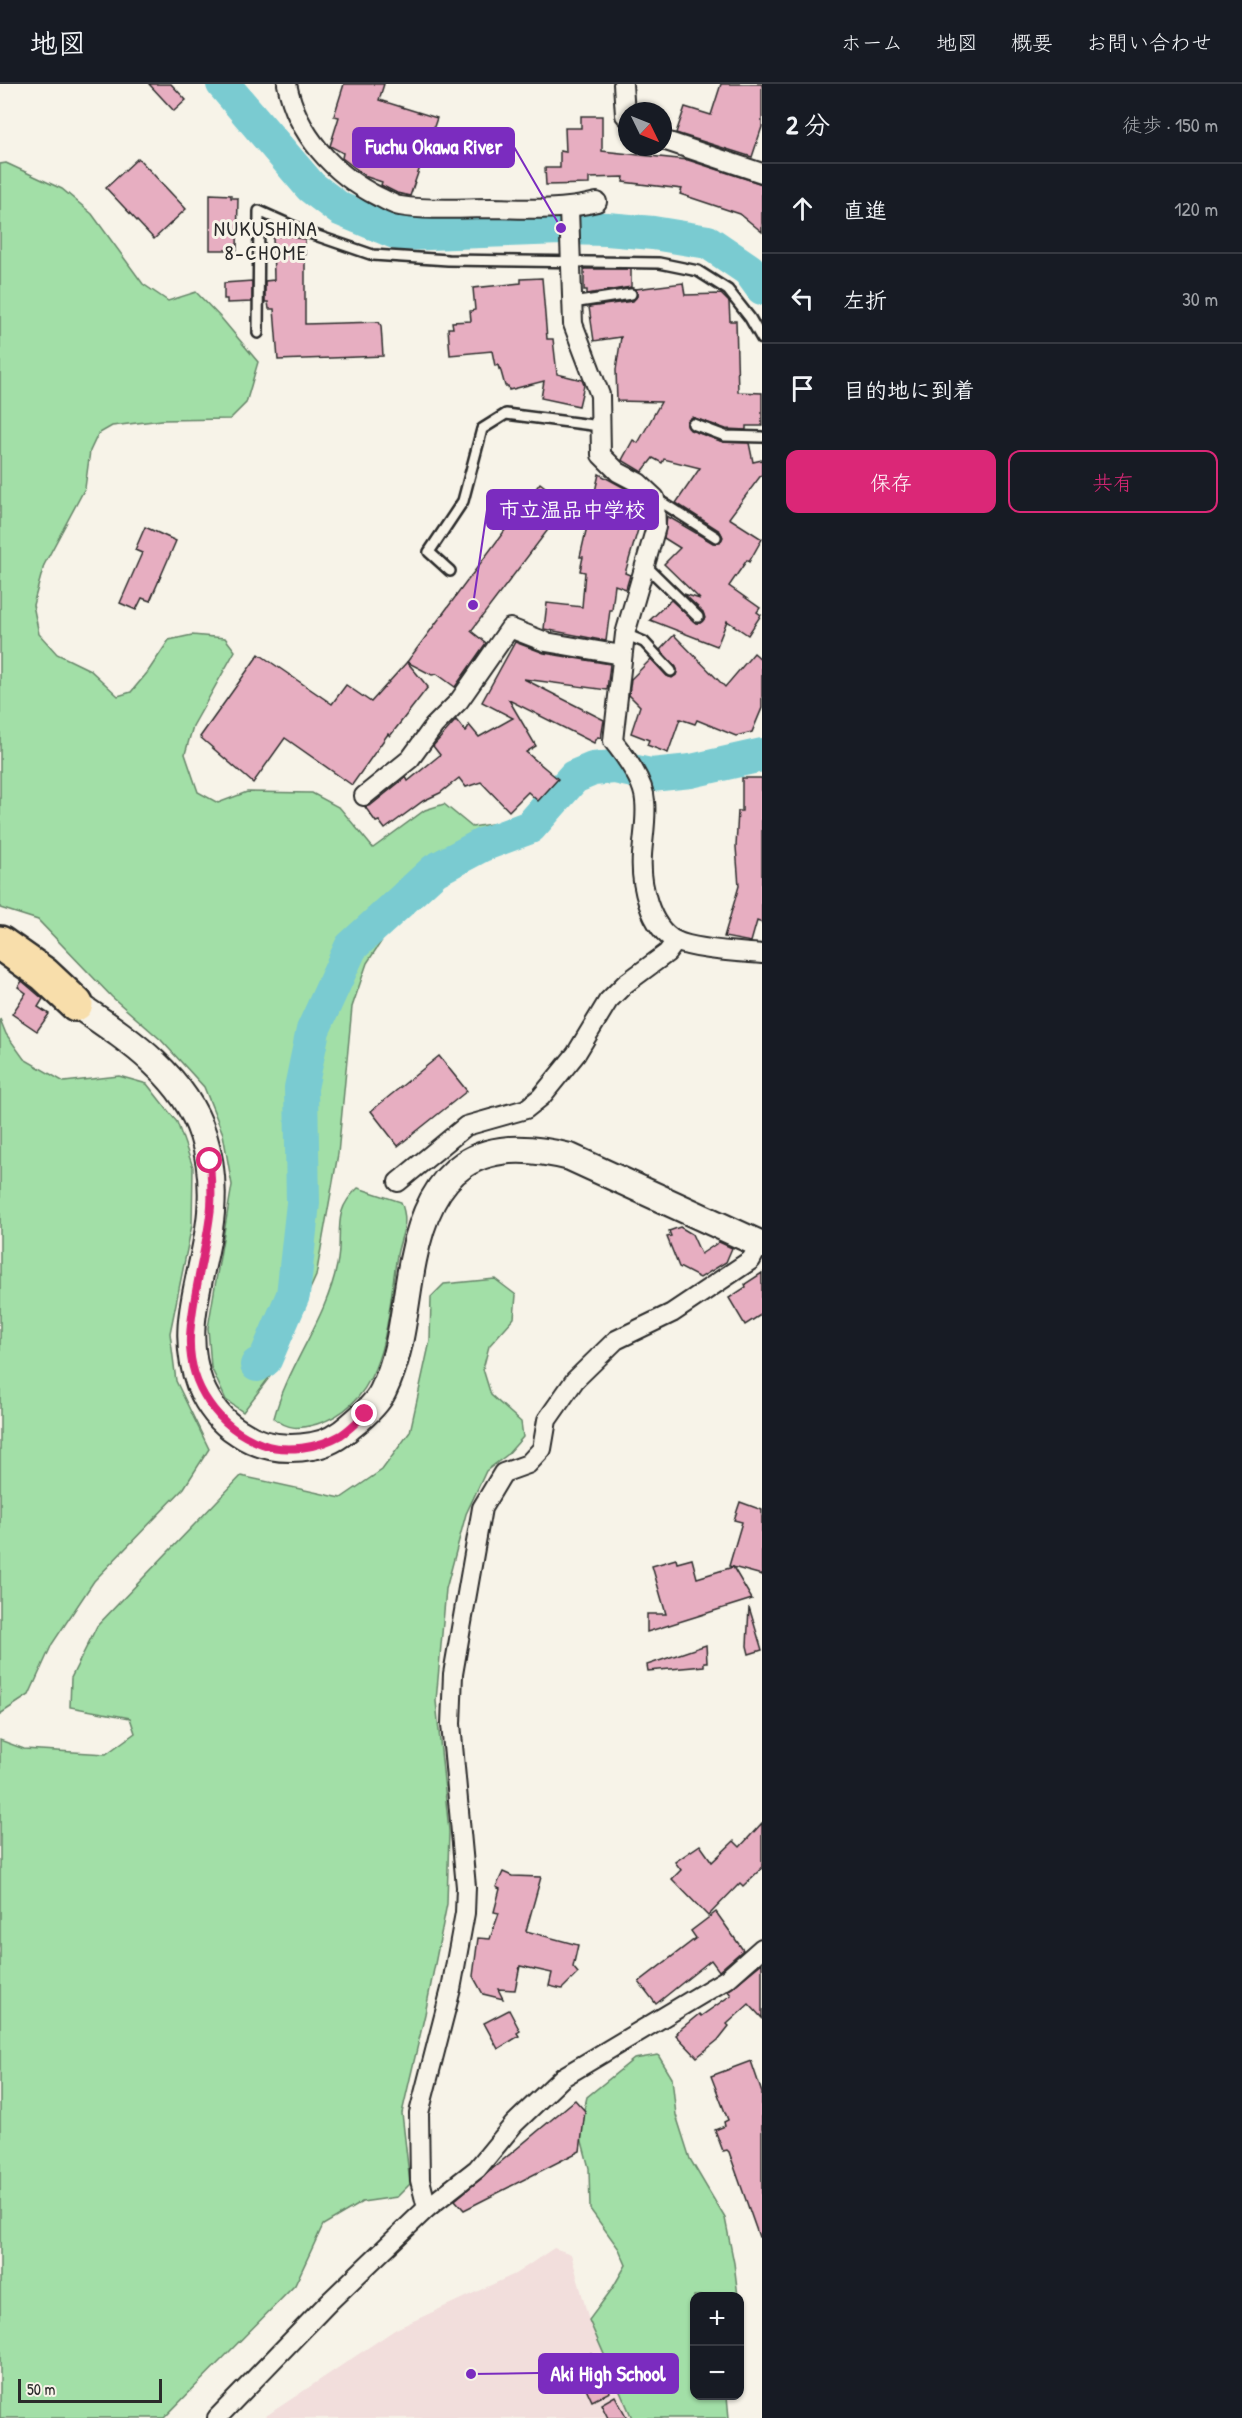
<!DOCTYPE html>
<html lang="ja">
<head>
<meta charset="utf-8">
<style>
  body { margin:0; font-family:"Patrick Hand","Klee One",sans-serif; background:#20242c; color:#f1f3f6 }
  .controls { position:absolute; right:18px; bottom:18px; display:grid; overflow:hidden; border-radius:12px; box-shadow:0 2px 4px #0004 }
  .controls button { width:54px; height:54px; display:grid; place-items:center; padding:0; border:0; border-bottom:2px solid #363941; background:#171b24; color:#f1f3f6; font:30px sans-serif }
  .compass { position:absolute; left:618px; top:18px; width:54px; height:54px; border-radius:50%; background:#171b24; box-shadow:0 2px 4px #0004; rotate:133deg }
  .scale { position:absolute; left:18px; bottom:15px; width:144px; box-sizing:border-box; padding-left:6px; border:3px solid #2b2b2b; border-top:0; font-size:16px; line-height:21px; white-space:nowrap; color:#2b2b2b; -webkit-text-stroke:4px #f7f3e8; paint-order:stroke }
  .stop { position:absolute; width:18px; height:18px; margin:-14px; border:4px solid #db2777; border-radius:50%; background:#fff }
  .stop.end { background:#db2777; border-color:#fff; box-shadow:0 2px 6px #0008 }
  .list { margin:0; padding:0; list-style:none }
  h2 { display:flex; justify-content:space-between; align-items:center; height:78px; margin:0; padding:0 24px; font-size:26px }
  h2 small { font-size:20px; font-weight:400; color:#9ea1a6 }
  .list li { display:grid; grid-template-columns:39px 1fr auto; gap:18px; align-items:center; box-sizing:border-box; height:90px; padding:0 24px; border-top:2px solid #363941 }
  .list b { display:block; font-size:22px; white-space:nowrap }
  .list em { font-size:20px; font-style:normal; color:#9ea1a6 }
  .actions { display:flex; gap:12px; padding:18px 24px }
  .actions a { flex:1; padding:14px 0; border:2px solid #db2777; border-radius:12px; text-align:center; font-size:21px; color:#db2777 }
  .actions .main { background:#db2777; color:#fff }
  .icon { flex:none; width:33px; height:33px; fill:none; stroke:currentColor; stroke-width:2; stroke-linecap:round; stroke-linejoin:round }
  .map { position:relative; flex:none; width:762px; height:2334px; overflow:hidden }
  header { display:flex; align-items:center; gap:36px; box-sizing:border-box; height:84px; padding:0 30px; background:#171b24; border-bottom:2px solid #363941 }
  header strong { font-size:28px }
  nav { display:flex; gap:33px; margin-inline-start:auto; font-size:21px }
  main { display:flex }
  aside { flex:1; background:#171b24 }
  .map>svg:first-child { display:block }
  .built { fill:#f2dedc }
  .green { fill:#a2dfa7; stroke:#668569; stroke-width:1.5 }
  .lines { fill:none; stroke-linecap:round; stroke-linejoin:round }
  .river { stroke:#7acbd1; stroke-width:34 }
  .building { fill:#e7aec1; stroke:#2b2b2b; stroke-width:1.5 }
  .lane-casing { stroke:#2b2b2b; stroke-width:14 }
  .street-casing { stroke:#2b2b2b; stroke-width:22 }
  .secondary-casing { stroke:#2b2b2b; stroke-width:30 }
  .highway-casing { stroke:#2b2b2b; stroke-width:38 }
  .lane { stroke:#f7f3e8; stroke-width:9 }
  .street { stroke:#f7f3e8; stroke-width:18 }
  .secondary { stroke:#f7f3e8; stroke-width:26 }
  .highway { stroke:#f8deab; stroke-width:33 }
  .route { stroke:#db2777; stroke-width:8 }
  .labels { text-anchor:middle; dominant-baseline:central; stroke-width:6; stroke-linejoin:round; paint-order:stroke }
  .neighbourhood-label { font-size:21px; letter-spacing:1.5px; fill:#2b2b2b; stroke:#f7f3e8 }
  .leader { fill:none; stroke:#7b2cbf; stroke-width:2 }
  .callout-dot { fill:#7b2cbf; stroke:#f7f3e8; stroke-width:2 }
  .callout { fill:#7b2cbf; stroke:#7b2cbf; stroke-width:2 }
  .callout-label { font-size:21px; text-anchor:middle; font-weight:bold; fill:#fff }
</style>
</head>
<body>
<header>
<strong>地図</strong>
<nav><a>ホーム</a><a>地図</a><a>概要</a><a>お問い合わせ</a></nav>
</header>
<main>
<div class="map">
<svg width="762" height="2334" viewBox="0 0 762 2334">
  <rect width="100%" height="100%" fill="#f7f3e8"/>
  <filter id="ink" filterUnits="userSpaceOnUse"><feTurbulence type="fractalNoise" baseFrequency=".0167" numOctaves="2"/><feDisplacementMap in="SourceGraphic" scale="12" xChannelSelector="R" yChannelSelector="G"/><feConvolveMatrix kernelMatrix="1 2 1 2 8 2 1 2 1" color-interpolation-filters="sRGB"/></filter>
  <g filter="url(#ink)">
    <path class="built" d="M 554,2164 L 571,2170 L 589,2236 L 632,2334 L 263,2334 L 396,2245 L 515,2190 Z"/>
    <g class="green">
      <path d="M 6,79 L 62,105 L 92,130 L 143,200 L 168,217 L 196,208 L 222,235 L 258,278 L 246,319 L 230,335 L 162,336 L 112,342 L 98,350 L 90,367 L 85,404 L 44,481 L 33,521 L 39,550 L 57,570 L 90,586 L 118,612 L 131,608 L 147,589 L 169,556 L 192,551 L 225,554 L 235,567 L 193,642 L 185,670 L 198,708 L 218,719 L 247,708 L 312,709 L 340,724 L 373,764 L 425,726 L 444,720 L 472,743 L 497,739 L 503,752 L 478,775 L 439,792 L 390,844 L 367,879 L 352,923 L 338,1070 L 316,1192 L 271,1291 L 243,1328 L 226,1316 L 211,1283 L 208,1244 L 232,1101 L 223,1050 L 204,1003 L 161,956 L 112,913 L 38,836 L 0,824 L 0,80 Z"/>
      <path d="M 0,935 L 6,950 L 24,975 L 64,998 L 119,992 L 147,1000 L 177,1038 L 193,1083 L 192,1141 L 170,1249 L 176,1297 L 209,1365 L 184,1404 L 94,1497 L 52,1560 L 29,1611 L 0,1630 Z"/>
      <path d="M 358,1104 L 401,1118 C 410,1140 401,1150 397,1171 C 387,1231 389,1318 317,1340 C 300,1345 288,1346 274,1334 C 288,1281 326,1236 337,1181 C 344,1150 330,1129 358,1104 Z"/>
      <path d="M 495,1195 L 516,1211 L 514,1234 L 489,1262 L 483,1285 L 491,1311 L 521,1338 L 523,1353 L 507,1371 L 486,1387 L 466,1430 L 446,1505 L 436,1617 L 449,1747 L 447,1820 L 425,1930 L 402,2029 L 410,2100 L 397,2113 L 362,2118 L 323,2141 L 295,2201 L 164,2334 L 0,2334 L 0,1656 L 24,1665 L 106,1670 L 135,1649 L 130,1634 L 70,1623 L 71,1594 L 97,1542 L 241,1392 L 341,1414 L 382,1386 L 410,1348 L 430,1257 L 431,1213 L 444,1200 Z"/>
      <path d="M 658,1971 L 672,1994 L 676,2031 L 690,2075 L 725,2134 L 734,2179 L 738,2212 L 694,2212 L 694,2312 L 727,2312 L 729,2334 L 632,2334 L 589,2236 L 612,2205 L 626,2181 L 619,2165 L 590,2125 L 589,2084 L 579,2046 L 587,2013 L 634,1975 Z"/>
    </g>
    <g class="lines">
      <g class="river">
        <path d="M 223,0 L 311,103 L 340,125 L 400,150 L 561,144 L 607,145 L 653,149 L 708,158 L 749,186 L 762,204"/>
        <path d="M 257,1281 L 265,1276 L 293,1211 L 303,1119 L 301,1004 L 313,946 L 351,863 L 435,786 L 482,761 L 530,743 L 574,693 L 593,685 L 614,683 L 651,691 L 691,687 L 762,671"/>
      </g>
    </g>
    <g class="building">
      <path d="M 149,0 L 171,0 L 186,16 L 174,27 Z"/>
      <path d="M 344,0 L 384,0 L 379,16 L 437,34 L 410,112 L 397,109 L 381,101 L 382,98 L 367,93 L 342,74 L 343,69 L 330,62 L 339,33 L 334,32 Z"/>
      <path d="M 721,0 L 762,0 L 762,43 L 752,73 L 676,49 L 685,23 L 711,31 Z"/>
      <path d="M 581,32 L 602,32 L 602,67 L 688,76 L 762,100 L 762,148 L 740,130 L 680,110 L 682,105 L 623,98 L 624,93 L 589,94 L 589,100 L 546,101 L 545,84 L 560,84 L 560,67 L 566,68 L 565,44 L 581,44 Z"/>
      <path d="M 138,74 L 186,125 L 154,155 L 106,104 Z"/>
      <path d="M 210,110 L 231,111 L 231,114 L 238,114 L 237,166 L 210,166 Z"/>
      <path d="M 273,152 L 296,152 L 296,154 L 305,155 L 305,240 L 379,238 L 381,242 L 383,272 L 278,276 L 274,225 L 269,225 L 268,218 L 265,218 L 265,197 L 274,196 Z"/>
      <path d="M 584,185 L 631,185 L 631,203 L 587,210 L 587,206 L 584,206 Z"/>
      <path d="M 542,194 L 547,255 L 553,255 L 557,290 L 582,296 L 584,301 L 579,322 L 541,314 L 544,297 L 509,306 L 508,302 L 505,302 L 500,284 L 499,285 L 498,281 L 495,282 L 492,267 L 450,271 L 448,244 L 453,244 L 452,238 L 471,237 L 470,227 L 475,226 L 473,204 L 521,199 L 521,195 Z"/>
      <path d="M 252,197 L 252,218 L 227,219 L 227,215 L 224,215 L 224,199 Z"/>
      <path d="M 683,199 L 685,211 L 721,210 L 729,218 L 730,237 L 736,237 L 738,308 L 762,309 L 762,342 L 746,342 L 746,346 L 726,345 L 692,333 L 687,338 L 690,346 L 723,358 L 749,359 L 753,378 L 762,376 L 762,390 L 729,434 L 762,455 L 749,478 L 747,476 L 729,502 L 760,524 L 757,528 L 761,531 L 748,551 L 727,537 L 717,562 L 650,536 L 671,516 L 696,539 L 700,539 L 705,534 L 703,528 L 684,510 L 700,515 L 664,480 L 680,464 L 664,454 L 667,432 L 713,459 L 720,459 L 723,453 L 720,447 L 676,419 L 700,384 L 664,375 L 662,379 L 653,374 L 642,388 L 622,376 L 633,356 L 638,359 L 661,318 L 617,317 L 616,286 L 621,253 L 594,257 L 589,223 L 633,217 L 637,212 L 636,205 Z"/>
      <path d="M 599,390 L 632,408 L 644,419 L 645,442 L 640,439 L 625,489 L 630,491 L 626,505 L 615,501 L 612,526 L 610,526 L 606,557 L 544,545 L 547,519 L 582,523 L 585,488 L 580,487 L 583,473 L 580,473 Z"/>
      <path d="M 540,399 L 553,409 L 547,421 L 560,430 L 471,547 L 486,559 L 455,603 L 437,590 L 432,591 L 407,578 Z"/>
      <path d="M 145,443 L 176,457 L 150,517 L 142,514 L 136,526 L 120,519 L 142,469 L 135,466 Z"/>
      <path d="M 674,551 L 725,603 L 754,569 L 762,576 L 762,624 L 752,648 L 736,652 L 697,636 L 695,640 L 680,635 L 668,669 L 647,661 L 649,656 L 631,649 L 640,622 L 629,611 L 631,595 L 651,575 L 667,592 L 672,594 L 676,591 L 676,583 L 660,566 Z"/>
      <path d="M 515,558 L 544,569 L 610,580 L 607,606 L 524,595 L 604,636 L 601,654 L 598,653 L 594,659 L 509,616 L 536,662 L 526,668 L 558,695 L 538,717 L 528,708 L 509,727 L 481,698 L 466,703 L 459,694 L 440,709 L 423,717 L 385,745 L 379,737 L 376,738 L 365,723 L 371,721 L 406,693 L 408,697 L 440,671 L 433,662 L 456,636 L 466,648 L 469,641 L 479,653 L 513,634 L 482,618 Z"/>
      <path d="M 259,570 L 332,620 L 346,601 L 371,618 L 407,578 L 428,603 L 390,652 L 388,650 L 352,701 L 285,654 L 253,699 L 200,653 Z"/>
      <path d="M 742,694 L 762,694 L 762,839 L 757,837 L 751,858 L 724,853 L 739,802 L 736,763 L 738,727 L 742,727 Z"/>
      <path d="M 22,897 L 43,915 L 38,923 L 49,930 L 37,947 L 12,930 L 26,909 L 18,903 Z"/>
      <path d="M 439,972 L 467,1007 L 398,1062 L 371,1027 Z"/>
      <path d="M 680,1143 L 692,1150 L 701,1170 L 719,1158 L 732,1164 L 726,1178 L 700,1194 L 679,1183 L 667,1153 L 671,1152 L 669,1147 Z"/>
      <path d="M 762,1189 L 762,1230 L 745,1241 L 729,1214 L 746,1203 L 745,1200 Z"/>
      <path d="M 740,1418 L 762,1426 L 762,1491 L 729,1482 L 742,1438 L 734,1436 Z"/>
      <path d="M 676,1475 L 677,1479 L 692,1475 L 697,1494 L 733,1483 L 752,1515 L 647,1548 L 647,1530 L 666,1530 L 652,1482 Z"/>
      <path d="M 749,1523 L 762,1566 L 749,1570 L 747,1562 Z"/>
      <path d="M 706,1561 L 707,1578 L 704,1578 L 704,1582 L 648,1587 L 647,1581 Z"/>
      <path d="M 762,1739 L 762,1784 L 743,1802 L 740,1799 L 708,1832 L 672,1795 L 681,1786 L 675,1778 L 700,1761 L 712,1778 L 734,1757 L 740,1763 Z"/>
      <path d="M 503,1788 L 512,1792 L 541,1793 L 526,1847 L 578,1861 L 573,1883 L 578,1889 L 562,1905 L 549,1902 L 552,1889 L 520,1882 L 515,1906 L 498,1905 L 503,1915 L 483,1910 L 473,1892 L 478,1854 L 490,1855 L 499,1829 L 494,1828 L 500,1805 L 496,1803 Z"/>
      <path d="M 716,1828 L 743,1866 L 719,1887 L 711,1876 L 656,1920 L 639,1898 L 696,1854 L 691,1847 Z"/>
      <path d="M 762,1879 L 762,1934 L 749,1920 L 727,1940 L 729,1942 L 718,1956 L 697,1973 L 676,1951 L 678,1949 L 677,1948 L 699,1930 L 701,1932 L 731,1911 L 728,1907 Z"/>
      <path d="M 509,1926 L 520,1947 L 517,1949 L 519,1952 L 498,1965 L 484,1939 Z"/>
      <path d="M 751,1977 L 762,2009 L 762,2153 L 759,2153 L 729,2068 L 727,2066 L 723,2067 L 715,2046 L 725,2042 L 724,2038 L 728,2036 L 711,1992 Z"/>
      <path d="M 575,2016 L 585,2027 L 580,2067 L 464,2126 L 455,2116 Z"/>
      <path d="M 591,2269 L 610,2308 L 592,2317 L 574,2278 Z"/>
      <path d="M 615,2312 L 627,2334 L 608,2334 L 601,2320 Z"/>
    </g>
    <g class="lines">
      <g class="lane-casing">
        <g id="lane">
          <path d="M 572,219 L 631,210"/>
          <path d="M 258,249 L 259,127 L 306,148 L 373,171 L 448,176 L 659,179 L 698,187 L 728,206 L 750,234 L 762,255"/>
          <path d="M 693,340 L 725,352 L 762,353"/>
          <path d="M 655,414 L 716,453"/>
          <path d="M 646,482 L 698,533"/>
          <path d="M 450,487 L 429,468 L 463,417 L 482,345 L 506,330 L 600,342"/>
          <path d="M 625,550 L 644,558 L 671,587"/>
        </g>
      </g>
      <g class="street-casing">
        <g id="street">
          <path d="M 287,0 C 297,50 334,91 379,113 C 386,116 393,121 400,122 C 430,127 462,124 492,124 C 529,125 560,127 597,118"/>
          <path d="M 623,0 L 625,31 L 627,33"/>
          <path d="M 663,56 L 762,89"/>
          <path d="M 569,125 L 573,240 L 600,311 L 601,371 L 618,388 L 639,399 L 655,414 L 656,443 L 625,550 L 613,657 C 625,672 644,697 645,717 C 647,734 643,754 642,771 C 640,799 649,843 676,857 C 695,866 740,868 762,870"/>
          <path d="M 364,712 L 410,675 L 434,642 L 459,617 L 510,544 L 546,558 L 622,571"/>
          <path d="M 398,1098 L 466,1042 L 526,1025 L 541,1013 L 576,970 L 608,917 L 625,900 L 667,869 L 676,857"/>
          <path d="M 427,2124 L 420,2096 L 419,2029 L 451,1905 L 465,1829 L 466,1803 L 451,1640 L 453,1590 L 482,1424 L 503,1389 L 528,1380 L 542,1365 L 547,1336 L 575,1296 L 616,1256 L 672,1229 L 751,1176 L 760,1159"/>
          <path d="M 217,2334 L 329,2218 L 427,2124 L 477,2085 L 514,2040 L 563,1993 L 727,1895 L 762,1864"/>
        </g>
      </g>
      <g class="secondary-casing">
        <path id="secondary" d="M 76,920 C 126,954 184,991 203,1051 C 211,1076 213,1102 211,1128 C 206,1190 177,1239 200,1301 C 208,1320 220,1337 238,1348 C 260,1363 285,1367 312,1362 C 327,1360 341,1351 352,1341 C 363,1332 377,1320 383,1307 C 403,1266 404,1220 413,1176 C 431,1083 478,1049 570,1073 L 762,1161"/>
      </g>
      <g class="highway-casing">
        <path id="highway" d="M 0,859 L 44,890 L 76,920"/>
      </g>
      <use href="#lane" class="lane"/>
      <use href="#street" class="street"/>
      <use href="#secondary" class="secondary"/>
      <use href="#highway" class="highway"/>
    </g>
  </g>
  <g class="lines" filter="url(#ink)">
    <path class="route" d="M 210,1077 C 211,1095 213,1113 210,1131 C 205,1172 192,1212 190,1253 C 188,1301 218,1344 262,1360 C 286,1369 318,1364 341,1351 C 350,1345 358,1337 365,1330"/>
  </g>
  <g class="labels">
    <g class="neighbourhood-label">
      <text x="266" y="144">NUKUSHINA<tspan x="266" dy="24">8-CHOME</tspan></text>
    </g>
  </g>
  <path class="leader" d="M561 144L514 63M473 521L487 426M471 2290L539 2289"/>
  <g class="callout-dot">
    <circle cx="561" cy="144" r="6"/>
    <circle cx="473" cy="521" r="6"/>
    <circle cx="471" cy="2290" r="6"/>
  </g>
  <g class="callout">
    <rect x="353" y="44" width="161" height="39" rx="6"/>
    <rect x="487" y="406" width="171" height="39" rx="6"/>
    <rect x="539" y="2270" width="139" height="39" rx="6"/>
  </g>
  <g class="callout-label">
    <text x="434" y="70">Fuchu Okawa River</text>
    <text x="572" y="433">市立温品中学校</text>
    <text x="608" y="2297">Aki High School</text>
  </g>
</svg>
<div class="controls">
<button>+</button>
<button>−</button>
</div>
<svg class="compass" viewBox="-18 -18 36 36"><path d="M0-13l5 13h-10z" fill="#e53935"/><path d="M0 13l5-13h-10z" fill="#9ea1a6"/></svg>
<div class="scale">50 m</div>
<div class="stop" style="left:210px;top:1077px"></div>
<div class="stop end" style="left:365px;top:1330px"></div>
</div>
<aside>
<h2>2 分<small>徒歩 · 150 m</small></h2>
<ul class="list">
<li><svg class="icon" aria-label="ahead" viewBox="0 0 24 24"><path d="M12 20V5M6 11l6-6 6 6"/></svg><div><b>直進</b></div><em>120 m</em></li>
<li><svg class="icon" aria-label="left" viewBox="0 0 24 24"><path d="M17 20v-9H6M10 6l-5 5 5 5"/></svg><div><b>左折</b></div><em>30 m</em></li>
<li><svg class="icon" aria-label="arrive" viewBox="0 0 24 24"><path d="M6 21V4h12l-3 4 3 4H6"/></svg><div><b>目的地に到着</b></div></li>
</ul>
<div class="actions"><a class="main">保存</a><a>共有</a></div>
</aside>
</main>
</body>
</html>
